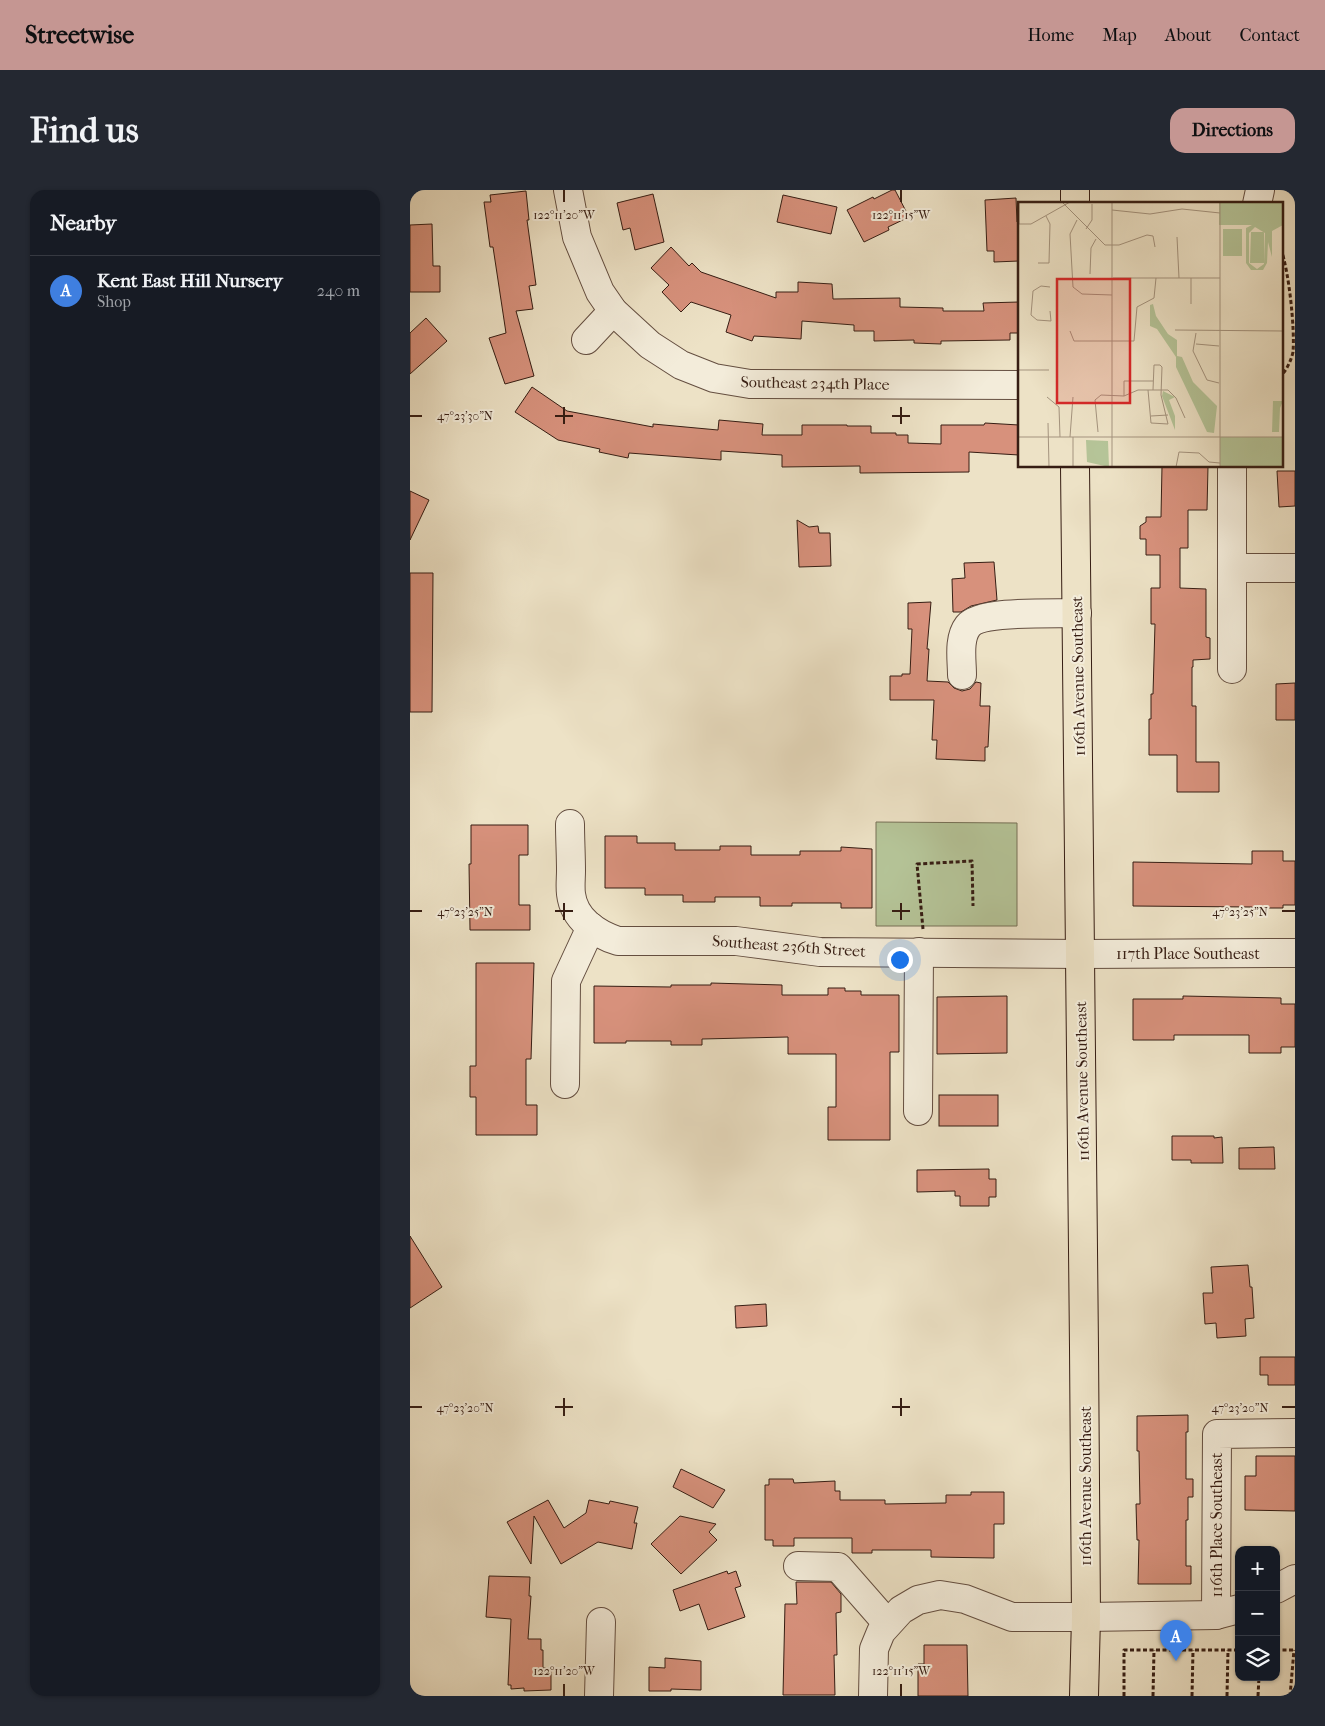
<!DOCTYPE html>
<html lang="en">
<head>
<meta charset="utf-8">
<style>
  body { margin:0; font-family:"IM FELL French Canon",serif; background:#242831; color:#f1f3f6 }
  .controls { position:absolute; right:15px; bottom:15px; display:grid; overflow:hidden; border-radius:10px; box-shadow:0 1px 4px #0004 }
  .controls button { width:45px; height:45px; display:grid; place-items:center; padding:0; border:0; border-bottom:1px solid #363941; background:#171b24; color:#f1f3f6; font:25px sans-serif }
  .you { position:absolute; left:489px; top:769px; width:18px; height:18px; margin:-12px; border:4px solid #fff; border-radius:50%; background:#1a73e8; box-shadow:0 0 0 8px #1a73e833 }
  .badge { display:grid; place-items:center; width:32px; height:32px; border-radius:50%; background:#c59692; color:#fff; font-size:16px; font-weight:700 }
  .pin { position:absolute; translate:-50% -41px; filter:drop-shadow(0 1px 2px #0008) }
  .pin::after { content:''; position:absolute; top:26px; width:18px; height:15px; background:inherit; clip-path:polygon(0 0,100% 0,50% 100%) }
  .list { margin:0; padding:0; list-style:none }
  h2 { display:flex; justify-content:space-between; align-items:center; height:65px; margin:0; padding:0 20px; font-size:21px }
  h2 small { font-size:16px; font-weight:400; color:#9ea1a6 }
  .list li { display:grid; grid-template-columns:32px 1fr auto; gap:15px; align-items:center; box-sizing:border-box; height:70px; padding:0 20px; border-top:1px solid #363941 }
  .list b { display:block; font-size:19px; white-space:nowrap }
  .list p { margin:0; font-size:16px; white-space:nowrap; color:#9ea1a6 }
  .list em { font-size:16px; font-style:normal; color:#9ea1a6 }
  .icon { flex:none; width:28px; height:28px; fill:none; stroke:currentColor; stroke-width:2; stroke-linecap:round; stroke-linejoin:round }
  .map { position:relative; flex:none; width:885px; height:1506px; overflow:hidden; border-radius:15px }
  header { display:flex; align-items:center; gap:30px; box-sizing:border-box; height:70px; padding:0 25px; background:#c59692; color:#111 }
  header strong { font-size:24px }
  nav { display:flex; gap:28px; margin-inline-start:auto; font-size:18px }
  .intro { display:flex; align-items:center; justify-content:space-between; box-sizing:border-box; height:120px; padding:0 30px }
  h1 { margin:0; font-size:35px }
  .button { padding:12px 22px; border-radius:15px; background:#c59692; color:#111; font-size:18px; font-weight:700 }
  main { display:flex; gap:30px; padding:0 30px }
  aside { flex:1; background:#171b24; border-radius:15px; box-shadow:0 1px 4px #0004 }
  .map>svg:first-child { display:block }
  .green { fill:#b5c498; stroke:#767056 }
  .building { fill:#d7917c; stroke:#361d13 }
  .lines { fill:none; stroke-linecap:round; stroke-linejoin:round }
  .minor-casing { stroke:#644e40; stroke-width:30 }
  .major-casing { stroke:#361d13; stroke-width:30 }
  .path { stroke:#361d13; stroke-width:3; stroke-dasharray:4 2.5; stroke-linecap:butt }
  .minor { stroke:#f3ecda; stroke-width:28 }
  .major { stroke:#ede2c6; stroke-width:28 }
  .ticks { fill:none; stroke:#361d13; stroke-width:2 }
  .labels { text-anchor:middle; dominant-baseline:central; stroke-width:4; stroke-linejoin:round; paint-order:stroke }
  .street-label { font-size:16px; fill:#361d13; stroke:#f3ecda }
  .inset-road { fill:none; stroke:#a4937e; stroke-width:1 }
  .view { fill:#d62828; fill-opacity:0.15; stroke:#d62828; stroke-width:2.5 }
  .inset-edge { fill:none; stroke:#361d13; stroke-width:2.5 }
  .ticks-label { font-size:12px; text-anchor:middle; fill:#361d13; stroke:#f3ecda; stroke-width:4; stroke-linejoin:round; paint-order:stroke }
</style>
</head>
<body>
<header>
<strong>Streetwise</strong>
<nav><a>Home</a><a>Map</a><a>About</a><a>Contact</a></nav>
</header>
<div class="intro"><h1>Find us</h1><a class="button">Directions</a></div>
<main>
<aside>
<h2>Nearby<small></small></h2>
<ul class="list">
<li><span class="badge" style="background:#3f7fe0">A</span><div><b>Kent East Hill Nursery</b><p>Shop</p></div><em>240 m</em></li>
</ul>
</aside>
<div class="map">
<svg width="885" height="1506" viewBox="0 0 885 1506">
  <rect width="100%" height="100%" fill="#ede2c6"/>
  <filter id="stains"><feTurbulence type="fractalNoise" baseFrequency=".004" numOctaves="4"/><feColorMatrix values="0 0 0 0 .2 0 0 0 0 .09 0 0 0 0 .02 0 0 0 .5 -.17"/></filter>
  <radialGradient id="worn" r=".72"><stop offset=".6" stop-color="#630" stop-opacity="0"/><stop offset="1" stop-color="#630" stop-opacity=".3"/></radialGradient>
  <path class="green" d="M 466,632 L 607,633 L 607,736 L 466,736 Z"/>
  <g class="building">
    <path d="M 482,0 L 485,0 L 499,27 L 478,37 L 479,40 L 454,52 L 437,20 L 463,7 L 464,9 Z"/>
    <path d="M 116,1 L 119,30 L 117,30 L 126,95 L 119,96 L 123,119 L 106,121 L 124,186 L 95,194 L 79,148 L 96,143 L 83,57 L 80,57 L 74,12 L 81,12 L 80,5 Z"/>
    <path d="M 243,4 L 254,52 L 225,60 L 220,38 L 213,40 L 207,13 Z"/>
    <path d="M 373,5 L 427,17 L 421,44 L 367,32 Z"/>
    <path d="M 606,8 L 607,32 L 609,32 L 609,71 L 584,72 L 584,61 L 577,61 L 575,10 Z"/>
    <path d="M 22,34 L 23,76 L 30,76 L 30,102 L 0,102 L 0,35 Z"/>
    <path d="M 261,57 L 279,76 L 282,73 L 291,82 L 366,108 L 366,102 L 388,102 L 388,92 L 422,94 L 423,109 L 490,108 L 490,117 L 533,118 L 533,121 L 574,121 L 573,113 L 609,112 L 609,143 L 600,143 L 600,150 L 531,151 L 531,154 L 504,153 L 504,150 L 464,151 L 464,141 L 444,141 L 444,135 L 392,131 L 391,149 L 344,146 L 342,151 L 316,142 L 321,125 L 281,112 L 271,122 L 252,102 L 259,95 L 241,78 Z"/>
    <path d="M 16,128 L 37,151 L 0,184 L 0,143 Z"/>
    <path d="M 122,197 L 157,221 L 243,237 L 243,234 L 308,240 L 309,230 L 353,234 L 352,245 L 392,245 L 392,235 L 437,235 L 437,236 L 461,236 L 461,243 L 486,243 L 486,245 L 498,245 L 498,253 L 531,254 L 531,235 L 574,235 L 575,233 L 609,235 L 609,265 L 559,262 L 559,282 L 450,283 L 450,276 L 372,277 L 372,265 L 311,261 L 311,270 L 219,263 L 218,268 L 189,262 L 190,259 L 148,250 L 105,222 Z"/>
    <path d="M 752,276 L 798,276 L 797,320 L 778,320 L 778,358 L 770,358 L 770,398 L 796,399 L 796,447 L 800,448 L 800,469 L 783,470 L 783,477 L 782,477 L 782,516 L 786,516 L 786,572 L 809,572 L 809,602 L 767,602 L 767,565 L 739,565 L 739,529 L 741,529 L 741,504 L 743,504 L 745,434 L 741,434 L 741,398 L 750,398 L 750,365 L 736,365 L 736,349 L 730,349 L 730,336 L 736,332 L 736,327 L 751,327 Z"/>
    <path d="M 867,281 L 885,281 L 885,316 L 869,317 Z"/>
    <path d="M 0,301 L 19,310 L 0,350 Z"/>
    <path d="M 387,330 L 399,337 L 408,336 L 409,343 L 420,343 L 421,376 L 389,377 Z"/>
    <path d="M 584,372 L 587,410 L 561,416 L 551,422 L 543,422 L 542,389 L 555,388 L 554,373 Z"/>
    <path d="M 0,383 L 23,383 L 22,522 L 0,522 Z"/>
    <path d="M 521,412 L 517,459 L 519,459 L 517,491 L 538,492 L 544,498 L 552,501 L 560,499 L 566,492 L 571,493 L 570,516 L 580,516 L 578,557 L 575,557 L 575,571 L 526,569 L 527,550 L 522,550 L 524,510 L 480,510 L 480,486 L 492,486 L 492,484 L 500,484 L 502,439 L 498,439 L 498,413 Z"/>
    <path d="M 885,493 L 885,530 L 866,530 L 866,494 Z"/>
    <path d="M 61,635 L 118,635 L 118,665 L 109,665 L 109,715 L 120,715 L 120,740 L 60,740 L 59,674 L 61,674 Z"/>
    <path d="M 195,646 L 227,646 L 227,653 L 265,653 L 265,660 L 310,660 L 310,656 L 341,656 L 341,665 L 390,665 L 390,661 L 431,661 L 431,657 L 462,659 L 462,718 L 431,718 L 431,713 L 382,713 L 382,716 L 350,716 L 350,707 L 305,707 L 305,712 L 273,712 L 273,705 L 235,705 L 235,698 L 195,698 Z"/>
    <path d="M 842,661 L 873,661 L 873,671 L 885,671 L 885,715 L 873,715 L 873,718 L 842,718 L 842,717 L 723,716 L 723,672 L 842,674 Z"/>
    <path d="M 66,773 L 124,773 L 121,869 L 116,869 L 116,915 L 127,915 L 127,945 L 66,945 L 66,907 L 60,907 L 60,876 L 66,876 Z"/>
    <path d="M 301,793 L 372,795 L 372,805 L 418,805 L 418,798 L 435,798 L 435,801 L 451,801 L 451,805 L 489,805 L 489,862 L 480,862 L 480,950 L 418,950 L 418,917 L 426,917 L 426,864 L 378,864 L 378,847 L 292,849 L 292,855 L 261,855 L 261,851 L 216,851 L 216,853 L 184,853 L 184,796 L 261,797 L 261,795 L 301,795 Z"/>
    <path d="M 597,806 L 597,863 L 527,864 L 527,807 Z"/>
    <path d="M 773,806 L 871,808 L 871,814 L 885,814 L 885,857 L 871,857 L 871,863 L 839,863 L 839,845 L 764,845 L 764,850 L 723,850 L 723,809 L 773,809 Z"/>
    <rect x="529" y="905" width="59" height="31"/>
    <path d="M 762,946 L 804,946 L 804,948 L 812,947 L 813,973 L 781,973 L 781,970 L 762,970 Z"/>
    <path d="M 864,957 L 865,979 L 829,979 L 829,958 Z"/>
    <path d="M 579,979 L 579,989 L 586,989 L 586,1007 L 579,1007 L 579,1016 L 550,1016 L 550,1006 L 545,1006 L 545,1001 L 507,1002 L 507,980 Z"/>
    <path d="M 0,1046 L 32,1097 L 0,1118 Z"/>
    <path d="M 838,1075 L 840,1097 L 842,1097 L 844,1128 L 835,1129 L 836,1146 L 807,1148 L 806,1133 L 795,1134 L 793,1103 L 803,1103 L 801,1077 Z"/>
    <path d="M 356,1114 L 357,1136 L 326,1138 L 325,1116 Z"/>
    <path d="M 850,1167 L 885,1167 L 885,1195 L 858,1195 L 858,1185 L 850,1185 Z"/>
    <path d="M 778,1225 L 778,1242 L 776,1242 L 776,1289 L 783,1289 L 783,1307 L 778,1307 L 778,1330 L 776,1330 L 776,1376 L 781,1376 L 781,1394 L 728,1394 L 729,1350 L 727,1350 L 726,1314 L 730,1314 L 729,1261 L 727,1261 L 727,1226 Z"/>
    <path d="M 846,1266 L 885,1266 L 885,1321 L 835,1320 L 835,1286 L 846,1286 Z"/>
    <path d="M 271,1279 L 315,1300 L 303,1318 L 263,1297 Z"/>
    <path d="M 359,1289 L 383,1289 L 384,1293 L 425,1291 L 425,1301 L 430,1301 L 430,1310 L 475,1310 L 475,1314 L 536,1313 L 536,1305 L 561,1305 L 561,1302 L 594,1302 L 594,1334 L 584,1334 L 584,1368 L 521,1367 L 521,1360 L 462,1360 L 462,1363 L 442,1363 L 442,1348 L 384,1348 L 384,1356 L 363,1356 L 363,1350 L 355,1350 L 355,1295 L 359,1295 Z"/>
    <path d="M 138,1310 L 154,1338 L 176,1323 L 179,1310 L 199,1314 L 200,1311 L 228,1317 L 224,1333 L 227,1333 L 222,1359 L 188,1352 L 151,1374 L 124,1326 L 121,1374 L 97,1332 Z"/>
    <path d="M 270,1326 L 306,1334 L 299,1342 L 307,1350 L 271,1384 L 241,1354 Z"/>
    <path d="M 317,1381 L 318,1384 L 326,1381 L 331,1396 L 325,1398 L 335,1427 L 298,1440 L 289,1414 L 270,1421 L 263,1400 Z"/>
    <path d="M 79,1386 L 120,1387 L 119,1406 L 121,1406 L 118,1449 L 131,1449 L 131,1460 L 133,1460 L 133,1478 L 141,1478 L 141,1500 L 114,1501 L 114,1498 L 101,1499 L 101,1495 L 98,1495 L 101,1429 L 76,1427 Z"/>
    <path d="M 386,1392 L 421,1392 L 431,1404 L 431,1422 L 426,1423 L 427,1465 L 424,1465 L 425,1505 L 373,1505 L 375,1414 L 387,1414 Z"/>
    <path d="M 514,1455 L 557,1455 L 558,1506 L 508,1506 L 508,1474 L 514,1474 Z"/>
    <path d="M 255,1468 L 291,1471 L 291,1500 L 261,1499 L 261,1501 L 239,1501 L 239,1477 L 255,1478 Z"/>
  </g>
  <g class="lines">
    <g class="minor-casing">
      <g id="minor">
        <path d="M 158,0 L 167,47 L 190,102 L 203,121 L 240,155 L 271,175 L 304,188 L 340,194 L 609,195"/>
        <path d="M 847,14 L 850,0"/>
        <path d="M 176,150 L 203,121"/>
        <path d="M 822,378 L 885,378"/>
        <path d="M 822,479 L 822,276"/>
        <path d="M 552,485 C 552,470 548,449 558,436 C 571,420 645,424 667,423"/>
        <path d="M 160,634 C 160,649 161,665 161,681 C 161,688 160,696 161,704 C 164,729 186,744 208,751 L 326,751 L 410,762 L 671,764 L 885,763"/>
        <path d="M 155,894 L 156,791 L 181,737"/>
        <path d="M 508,921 L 509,762"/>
        <path d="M 388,1376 L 428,1377 L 477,1433"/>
        <path d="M 866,1399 L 885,1389"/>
        <path d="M 806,1425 L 807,1244 L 885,1243"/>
        <path d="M 189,1506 L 191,1432"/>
        <path d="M 463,1506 L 464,1459 L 471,1442 L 491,1420 L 508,1410 L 530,1405 L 555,1409 L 602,1427 L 676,1427 L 806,1425 L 829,1419"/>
      </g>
    </g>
    <g class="major-casing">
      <g id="major">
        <path d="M 665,14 L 665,0"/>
        <path d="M 665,276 L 674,1158 L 676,1427 L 674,1506"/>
      </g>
    </g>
    <g class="path">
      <path d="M 871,59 C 879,82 885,139 883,162 C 881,171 877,179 871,186"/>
      <path d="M 513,739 L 507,674 L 562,671 L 563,716"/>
      <path d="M 866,1460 L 885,1460"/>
      <path d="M 714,1506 L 714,1460 L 829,1460"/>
      <path d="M 743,1506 L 744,1460"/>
      <path d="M 782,1506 L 783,1460"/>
      <path d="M 817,1506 L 818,1460"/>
      <path d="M 848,1506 L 849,1487"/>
      <path d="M 880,1506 L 884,1460"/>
    </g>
    <use href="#minor" class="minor"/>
    <use href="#major" class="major"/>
  </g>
  <path class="ticks" d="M 154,0 L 154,12M 491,0 L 491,12M 154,217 L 154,234M 491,217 L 491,234M 0,226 L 12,226M 145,226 L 163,226M 482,226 L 500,226M 154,713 L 154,730M 491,713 L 491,730M 0,721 L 12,721M 145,721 L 163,721M 482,721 L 500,721M 872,721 L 885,721M 154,1208 L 154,1226M 491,1208 L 491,1226M 0,1217 L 12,1217M 145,1217 L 163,1217M 482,1217 L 500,1217M 872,1217 L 885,1217M 154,1494 L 154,1506M 491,1494 L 491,1506"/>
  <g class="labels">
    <g class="street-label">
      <text transform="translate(405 193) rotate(1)">Southeast 234th Place</text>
      <text transform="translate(668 486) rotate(-91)">116th Avenue Southeast</text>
      <text transform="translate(379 756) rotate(4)">Southeast 236th Street</text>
      <text x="778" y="763">117th Place Southeast</text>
      <text transform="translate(672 891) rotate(-91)">116th Avenue Southeast</text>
      <text transform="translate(675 1296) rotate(-90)">116th Avenue Southeast</text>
      <text transform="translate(806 1335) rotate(-90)">116th Place Southeast</text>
    </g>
  </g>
  <g transform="translate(608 12)">
    <rect width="265" height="265" fill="#ede2c6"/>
    <path d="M 201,0 L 265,0 L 265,23 L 254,29 L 254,55 L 250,40 L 249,61 L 245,68 L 233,68 L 228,61 L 228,26 L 234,23 L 201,23 ZM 237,25 L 247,31 L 246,62 L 239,67 L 231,61 L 231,31 ZM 205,27 L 224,27 L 224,54 L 205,54 ZM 233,30 L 246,30 L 246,61 L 232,61 ZM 135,102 L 138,114 L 150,132 L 159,138 L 159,154 L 164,155 L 175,180 L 199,204 L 196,231 L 189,230 L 158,165 L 158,155 L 139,127 L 132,124 L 132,103 ZM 145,189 L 157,195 L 151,198 L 157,214 L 157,228 L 144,194 ZM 255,199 L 265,199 L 262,206 L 261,230 L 254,230 ZM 202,235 L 265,235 L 265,265 L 202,265 ZM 68,238 L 90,239 L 91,265 L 69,260 Z" fill="#b5c498" fill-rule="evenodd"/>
    <path class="inset-road" d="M 44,0 L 87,43 L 101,43 L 129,33 L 135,34 L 137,45M 202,0 L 202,265M 94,8 L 132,12 L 164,7 L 202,11M 59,18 L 52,32 L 55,85 L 64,92 L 94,93M 0,22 L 13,22 L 52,0M 1,22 L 1,0M 68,27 L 74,18 L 74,2M 159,35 L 161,76M 20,61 L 31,61 L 32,22 L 28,14M 72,72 L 73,46 L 78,37M 95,76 L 202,76M 32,85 L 23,84 L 15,89 L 13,113 L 19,118 L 33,119 L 32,109M 173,102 L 173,76M 157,128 L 265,129M 52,129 L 56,139 L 116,139 L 119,105 L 136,96 L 138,76M 178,131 L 175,149 L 189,178 L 201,181M 178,142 L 201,144M 0,168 L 31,168M 130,188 L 133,221 L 150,222 L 143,193 L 144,165 L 142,163 L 136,163 L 135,188M 106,194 L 106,179 L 135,179M 29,195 L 41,205 L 42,235M 133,214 L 150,213M 30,221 L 31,265M 80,230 L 77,198 L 83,193 L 106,194 L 120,188 L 150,188 L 158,196 L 167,216M 0,235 L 265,235M 52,235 L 55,195M 55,235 L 55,265M 94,265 L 94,0M 158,265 L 161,250 L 181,251 L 191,260 L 202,261"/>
    <path class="view" d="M 39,77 L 112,77 L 112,201 L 39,201 Z"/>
    <rect width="265" height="265" class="inset-edge"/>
  </g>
  <g class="ticks-label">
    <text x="154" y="29">122°11'20"W</text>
    <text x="491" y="29">122°11'15"W</text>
    <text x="55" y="230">47°23'30"N</text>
    <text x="55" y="726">47°23'25"N</text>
    <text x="830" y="726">47°23'25"N</text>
    <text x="55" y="1222">47°23'20"N</text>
    <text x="830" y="1222">47°23'20"N</text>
    <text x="154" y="1485">122°11'20"W</text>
    <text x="491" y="1485">122°11'15"W</text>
  </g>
  <rect width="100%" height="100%" filter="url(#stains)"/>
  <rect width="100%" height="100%" fill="url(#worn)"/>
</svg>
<div class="controls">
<button>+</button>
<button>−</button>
<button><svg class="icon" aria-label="layers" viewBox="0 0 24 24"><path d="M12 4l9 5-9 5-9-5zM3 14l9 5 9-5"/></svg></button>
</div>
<div class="you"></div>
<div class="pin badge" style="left:766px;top:1471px;background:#3f7fe0">A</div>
</div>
</main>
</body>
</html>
